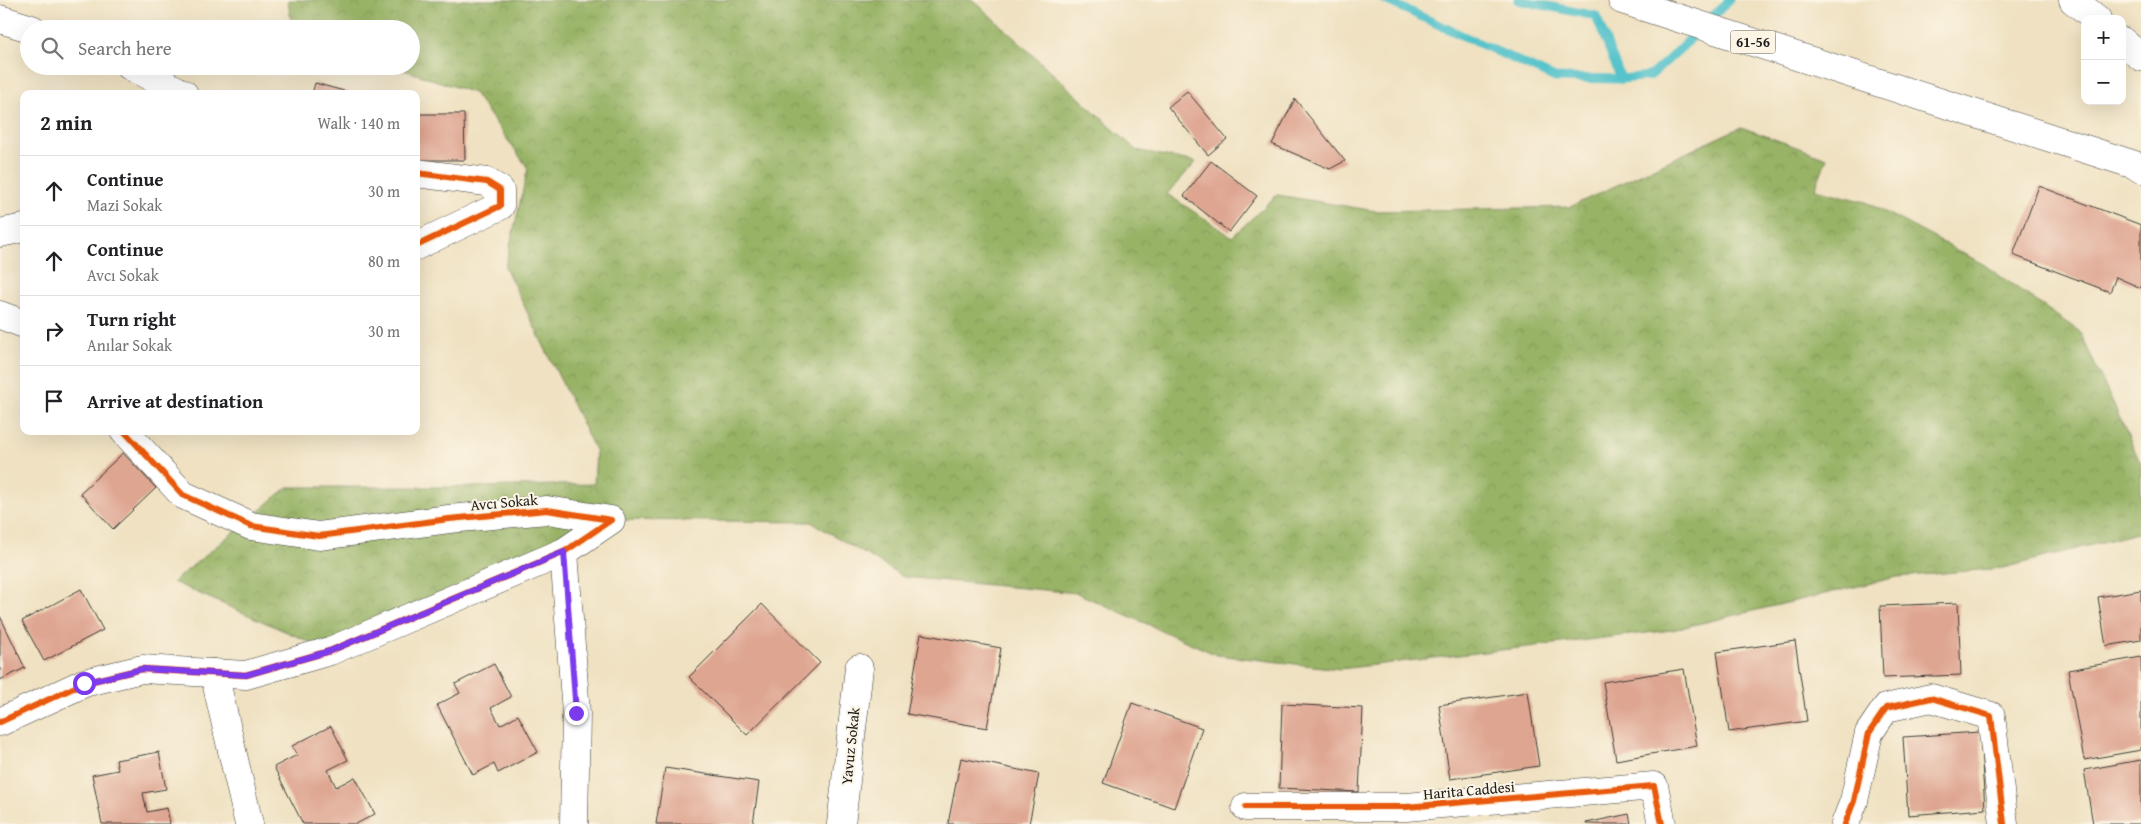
<!DOCTYPE html>
<html lang="en">
<head>
<meta charset="utf-8">
<style>
  body { margin:0; font-family:"Gentium Book Plus",serif; background:#f6f6f6; color:#202124 }
  .controls { position:absolute; right:15px; top:15px; display:grid; overflow:hidden; border-radius:10px; box-shadow:0 5px 20px #0002 }
  .controls button { width:45px; height:45px; display:grid; place-items:center; padding:0; border:0; border-bottom:1px solid #e0e0e0; background:#fff; color:#202124; font:25px sans-serif }
  .stop { position:absolute; width:15px; height:15px; margin:-11px; border:4px solid #7c3aed; border-radius:50%; background:#fff }
  .stop.end { background:#7c3aed; border-color:#fff; box-shadow:0 1px 5px #0008 }
  .list { margin:0; padding:0; list-style:none }
  h2 { display:flex; justify-content:space-between; align-items:center; height:65px; margin:0; padding:0 20px; font-size:21px }
  h2 small { font-size:16px; font-weight:400; color:#757577 }
  .list li { display:grid; grid-template-columns:32px 1fr auto; gap:15px; align-items:center; box-sizing:border-box; height:70px; padding:0 20px; border-top:1px solid #e0e0e0 }
  .list b { display:block; font-size:19px; white-space:nowrap }
  .list p { margin:0; font-size:16px; white-space:nowrap; color:#757577 }
  .list em { font-size:16px; font-style:normal; color:#757577 }
  .icon { flex:none; width:28px; height:28px; fill:none; stroke:currentColor; stroke-width:2; stroke-linecap:round; stroke-linejoin:round }
  .map { position:relative; flex:none; width:2141px; height:824px; overflow:hidden }
  .search { position:absolute; background:#fff; box-shadow:0 5px 20px #0002; left:20px; top:20px; width:400px; height:55px; display:flex; align-items:center; gap:12px; box-sizing:border-box; padding:0 18px; border-radius:28px; color:#757577; font-size:19px }
  .panel { position:absolute; background:#fff; box-shadow:0 5px 20px #0002; left:20px; top:90px; width:400px; height:345px; border-radius:10px }
  .map>svg:first-child { display:block }
  .forest { fill:url(#forest-crowns); stroke:#5a6841 }
  .lines { fill:none; stroke-linecap:round; stroke-linejoin:round }
  .stream { stroke:#56c3cb; stroke-width:9 }
  .building { fill:#dea591 }
  .minor-casing { stroke:#3c3a35; stroke-width:29 }
  .major-casing { stroke:#3c3a35; stroke-width:29 }
  .highway-casing { stroke:#3c3a35; stroke-width:29 }
  .minor { stroke:#fff; stroke-width:28 }
  .major { stroke:#fff; stroke-width:28 }
  .highway { stroke:#fff; stroke-width:28 }
  .cycleway-casing { stroke:#fcf5e5; stroke-width:9 }
  .cycleway { stroke:#e8590c; stroke-width:6 }
  .route { stroke:#7c3aed; stroke-width:6 }
  .labels { text-anchor:middle; dominant-baseline:central; stroke-width:4; stroke-linejoin:round; paint-order:stroke }
  .shield { fill:#fcf5e5; stroke:#5f5d58; stroke-width:1 }
  .shield-label { font-size:14px; font-weight:bold; fill:#1c1c1c }
  .street-label { font-size:15px; fill:#1c1c1c; stroke:#fcf5e5 }
</style>
</head>
<body>
<div class="map">
<svg width="2141" height="824" viewBox="0 0 2141 824">
  <defs>
    <pattern id="forest-crowns" width="20" height="18" patternUnits="userSpaceOnUse" patternTransform="scale(1.25)"><rect width="20" height="18" fill="#98b366"/><path d="M2 6a3 3 0 1 1 6 0M12 15a3 3 0 1 1 6 0" fill="none" stroke="#829958"/></pattern>
  </defs>
  <rect width="100%" height="100%" fill="#fcf5e5"/>
  <filter id="ink" filterUnits="userSpaceOnUse"><feTurbulence type="fractalNoise" baseFrequency=".02" numOctaves="2"/><feDisplacementMap in="SourceGraphic" scale="10" xChannelSelector="R" yChannelSelector="G"/><feConvolveMatrix kernelMatrix="1 2 1 2 8 2 1 2 1" color-interpolation-filters="sRGB"/></filter>
  <filter id="wash" filterUnits="userSpaceOnUse"><feTurbulence type="fractalNoise" baseFrequency=".0096" numOctaves="4" result="noise"/><feDisplacementMap in="SourceGraphic" scale="20" xChannelSelector="R" yChannelSelector="G"/><feGaussianBlur stdDeviation="1.12" result="paint"/><feColorMatrix in="noise" values="0 0 0 0 0 0 0 0 0 0 0 0 0 0 0 0 0 1.4 0 .05"/><feComposite in="paint" operator="in"/></filter>
  <g filter="url(#wash)">
    <rect width="100%" height="100%" fill="#efe1c1"/>
    <path class="forest" d="M 288,0 L 973,0 L 1136,150 L 1196,162 L 1167,194 L 1232,237 L 1277,195 L 1376,211 L 1570,207 L 1741,127 L 1827,158 L 1815,189 L 1866,202 L 1983,264 L 2080,332 L 2141,464 L 2141,532 L 2003,568 L 1897,577 L 1672,630 L 1340,669 L 1217,655 L 1077,593 L 904,577 L 811,522 L 611,520 L 330,651 L 173,582 L 288,487 L 473,487 L 594,484 L 596,452 L 505,267 L 528,168 L 474,93 L 392,66 L 411,66 L 411,29 L 292,29 Z"/>
    <g class="lines">
      <g class="stream">
        <path d="M 1385,0 L 1555,78 L 1621,79 L 1650,76 L 1681,48 L 1729,0"/>
        <path d="M 1518,0 L 1596,16 L 1621,79"/>
      </g>
    </g>
    <g id="blocks">
      <g class="building">
        <path d="M 315,83 L 351,93 L 351,94 L 312,94 Z"/>
        <path d="M 1187,91 L 1227,139 L 1208,155 L 1168,107 Z"/>
        <path d="M 1295,99 L 1345,161 L 1330,169 L 1272,144 Z"/>
        <path d="M 416,114 L 464,114 L 465,160 L 416,160 Z"/>
        <path d="M 1211,161 L 1257,196 L 1229,232 L 1184,196 Z"/>
        <path d="M 2039,186 L 2141,225 L 2141,288 L 2116,277 L 2110,292 L 2013,255 Z"/>
        <path d="M 123,453 L 156,488 L 113,529 L 80,493 Z"/>
        <path d="M 81,589 L 103,630 L 44,661 L 22,621 Z"/>
        <path d="M 2141,590 L 2141,640 L 2106,646 L 2098,597 Z"/>
        <path d="M 1958,603 L 1961,675 L 1883,678 L 1880,606 Z"/>
        <path d="M 762,604 L 820,663 L 747,735 L 689,677 Z"/>
        <path d="M 0,616 L 25,668 L 0,680 Z"/>
        <path d="M 921,634 L 1001,648 L 987,728 L 907,714 Z"/>
        <path d="M 1795,641 L 1807,721 L 1729,732 L 1717,652 Z"/>
        <path d="M 2141,657 L 2141,750 L 2084,760 L 2068,670 Z"/>
        <path d="M 494,664 L 511,697 L 491,708 L 500,725 L 518,715 L 538,752 L 498,773 L 494,764 L 473,775 L 437,705 L 460,693 L 455,684 Z"/>
        <path d="M 1684,669 L 1697,746 L 1616,760 L 1603,682 Z"/>
        <path d="M 1528,692 L 1539,766 L 1450,779 L 1439,705 Z"/>
        <path d="M 1132,703 L 1202,728 L 1174,808 L 1103,783 Z"/>
        <path d="M 1282,704 L 1363,708 L 1359,792 L 1279,788 Z"/>
        <path d="M 331,726 L 348,760 L 328,770 L 336,787 L 355,777 L 375,814 L 356,824 L 303,824 L 274,767 L 297,755 L 292,746 Z"/>
        <path d="M 1980,732 L 1985,809 L 1908,815 L 1903,737 Z"/>
        <path d="M 159,752 L 166,789 L 143,793 L 147,812 L 167,808 L 170,824 L 102,824 L 92,775 L 118,770 L 116,760 Z"/>
        <path d="M 961,758 L 1039,774 L 1029,824 L 948,824 Z"/>
        <path d="M 2141,760 L 2141,824 L 2093,824 L 2084,770 Z"/>
        <path d="M 665,768 L 759,782 L 753,824 L 656,824 Z"/>
        <path d="M 1629,814 L 1631,824 L 1586,824 L 1586,823 Z"/>
      </g>
    </g>
  </g>
  <g filter="url(#ink)">
    <use href="#blocks" fill-opacity="0" stroke="#3c3a35" stroke-width="1"/>
    <g class="lines">
      <g class="minor-casing">
        <g id="minor">
          <path d="M 0,19 L 32,29"/>
          <path d="M 130,66 L 184,94"/>
          <path d="M 416,173 L 487,182 L 500,190 L 500,206 L 416,246"/>
          <path d="M 0,233 L 24,228"/>
          <path d="M 0,315 L 24,324"/>
          <path d="M 564,552 L 576,713 L 574,824"/>
          <path d="M 214,673 L 249,824"/>
          <path d="M 0,722 L 84,683 L 142,669 L 246,675 L 330,651 L 564,552 L 611,520 L 547,510 L 449,519 L 319,536 L 251,526 L 183,495 L 124,431"/>
          <path d="M 1246,807 L 1406,807 L 1654,786 L 1662,824"/>
          <path d="M 841,824 L 859,668"/>
          <path d="M 1845,824 L 1854,801 L 1869,733 L 1886,708 L 1931,698 L 1991,716 L 2004,824"/>
        </g>
      </g>
      <g class="major-casing">
        <path id="major" d="M 1622,0 L 2135,165 L 2141,169"/>
      </g>
      <g class="highway-casing">
        <g id="highway">
          <path d="M 2073,0 L 2097,19"/>
          <path d="M 2122,41 L 2141,57"/>
        </g>
      </g>
      <use href="#minor" class="minor"/>
      <use href="#major" class="major"/>
      <use href="#highway" class="highway"/>
      <g class="cycleway-casing">
        <g id="cycleway">
          <path d="M 416,173 L 487,182 L 500,190 L 500,206 L 416,246"/>
          <path d="M 0,722 L 84,683 L 142,669 L 246,675 L 330,651 L 564,552 L 611,520 L 547,510 L 449,519 L 319,536 L 251,526 L 183,495 L 124,431"/>
          <path d="M 1246,807 L 1406,807 L 1654,786 L 1662,824"/>
          <path d="M 1845,824 L 1854,801 L 1869,733 L 1886,708 L 1931,698 L 1991,716 L 2004,824"/>
        </g>
      </g>
      <use href="#cycleway" class="cycleway"/>
    </g>
  </g>
  <g class="lines" filter="url(#ink)">
    <path class="route" d="M 84,683 L 142,669 L 246,675 L 330,651 L 564,552 L 576,713"/>
  </g>
  <g class="labels">
    <rect class="shield" x="1730.5" y="30.5" width="45" height="23" rx="4"/>
    <g class="shield-label">
      <text x="1753" y="42">61-56</text>
    </g>
    <g class="street-label">
      <text transform="translate(504 502) rotate(-5)">Avcı Sokak</text>
      <text transform="translate(850 746) rotate(-84)">Yavuz Sokak</text>
      <text transform="translate(1469 790) rotate(-5)">Harita Caddesi</text>
    </g>
  </g>
</svg>
<div class="controls">
<button>+</button>
<button>−</button>
</div>
<div class="stop" style="left:84px;top:683px"></div>
<div class="stop end" style="left:576px;top:713px"></div>
<div class="search"><svg class="icon" aria-label="search" viewBox="0 0 24 24"><circle cx="10" cy="10" r="6"/><path d="M15 15l6 6"/></svg>Search here</div>
<section class="panel">
<h2>2 min<small>Walk · 140 m</small></h2>
<ul class="list">
<li><svg class="icon" aria-label="ahead" viewBox="0 0 24 24"><path d="M12 20V5M6 11l6-6 6 6"/></svg><div><b>Continue</b><p>Mazi Sokak</p></div><em>30 m</em></li>
<li><svg class="icon" aria-label="ahead" viewBox="0 0 24 24"><path d="M12 20V5M6 11l6-6 6 6"/></svg><div><b>Continue</b><p>Avcı Sokak</p></div><em>80 m</em></li>
<li><svg class="icon" aria-label="right" viewBox="0 0 24 24"><path d="M7 20v-9h11M14 6l5 5-5 5"/></svg><div><b>Turn right</b><p>Anılar Sokak</p></div><em>30 m</em></li>
<li><svg class="icon" aria-label="arrive" viewBox="0 0 24 24"><path d="M6 21V4h12l-3 4 3 4H6"/></svg><div><b>Arrive at destination</b></div></li>
</ul>
</section>
</div>
</body>
</html>
